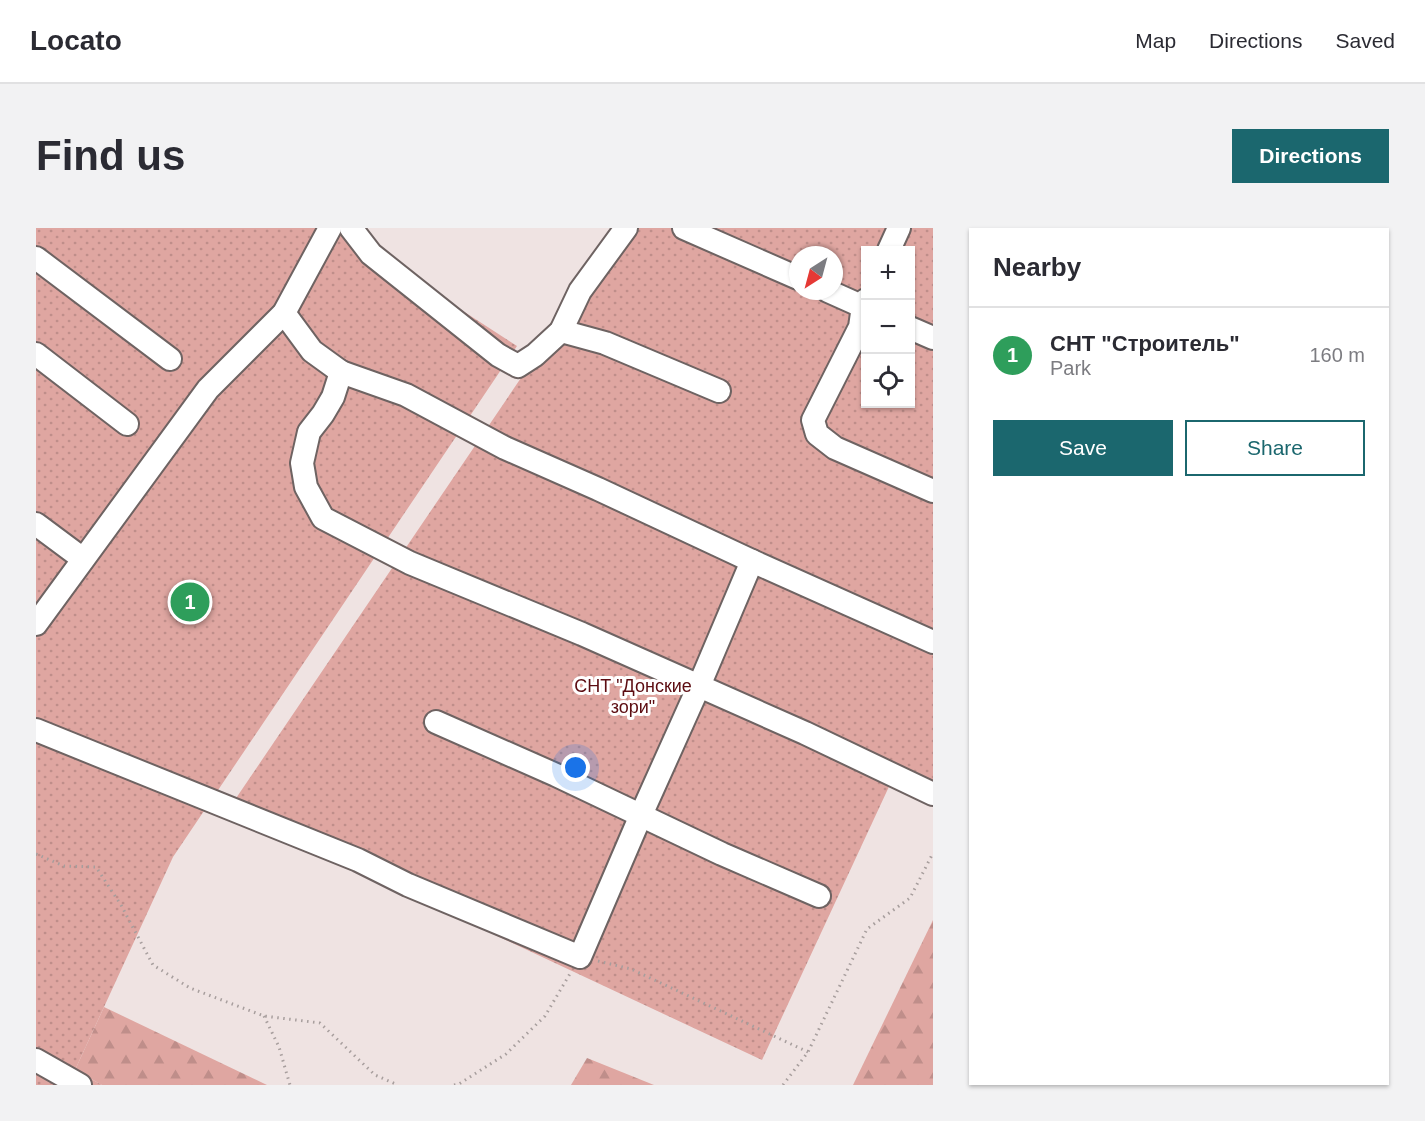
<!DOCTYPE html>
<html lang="en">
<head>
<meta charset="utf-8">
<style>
  body { margin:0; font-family:Helvetica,sans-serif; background:#f2f2f3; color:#2b2b33 }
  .controls { position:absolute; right:18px; top:18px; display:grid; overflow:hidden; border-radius:0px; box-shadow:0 2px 4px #0004 }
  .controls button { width:54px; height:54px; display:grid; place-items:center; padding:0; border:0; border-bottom:2px solid #e1e1e2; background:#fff; color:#2b2b33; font:30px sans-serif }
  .compass { position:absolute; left:753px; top:18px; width:54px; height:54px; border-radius:50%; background:#fff; box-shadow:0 2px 4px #0004; rotate:216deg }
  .you { position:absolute; left:540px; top:540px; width:21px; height:21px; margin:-15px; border:4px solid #fff; border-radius:50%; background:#1a73e8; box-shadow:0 0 0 9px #1a73e833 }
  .badge { display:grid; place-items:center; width:39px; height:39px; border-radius:50%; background:#1b676e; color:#fff; font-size:20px; font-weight:700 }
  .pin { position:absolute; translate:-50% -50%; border:3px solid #fff; box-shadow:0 2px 6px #0006 }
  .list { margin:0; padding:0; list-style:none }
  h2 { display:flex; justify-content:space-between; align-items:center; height:78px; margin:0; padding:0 24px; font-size:26px }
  h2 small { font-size:20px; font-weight:400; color:#7c7c81 }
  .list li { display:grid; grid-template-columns:39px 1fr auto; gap:18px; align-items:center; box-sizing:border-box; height:96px; padding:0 24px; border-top:2px solid #e1e1e2 }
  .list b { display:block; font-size:22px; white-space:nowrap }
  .list p { margin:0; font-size:20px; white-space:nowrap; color:#7c7c81 }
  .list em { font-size:20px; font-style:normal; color:#7c7c81 }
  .actions { display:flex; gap:12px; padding:18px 24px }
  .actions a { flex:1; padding:14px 0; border:2px solid #1b676e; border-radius:0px; text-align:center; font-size:21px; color:#1b676e }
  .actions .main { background:#1b676e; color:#fff }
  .icon { flex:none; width:33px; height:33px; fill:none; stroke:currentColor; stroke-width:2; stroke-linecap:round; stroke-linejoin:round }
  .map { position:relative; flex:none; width:897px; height:857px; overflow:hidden; border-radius:0px }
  header { display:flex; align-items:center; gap:36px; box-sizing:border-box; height:84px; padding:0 30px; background:#fff; border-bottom:2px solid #e1e1e2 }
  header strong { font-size:28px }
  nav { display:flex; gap:33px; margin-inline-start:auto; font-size:21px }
  .intro { display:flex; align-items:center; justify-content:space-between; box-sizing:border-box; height:144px; padding:0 36px }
  h1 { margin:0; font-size:42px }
  .button { padding:15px 27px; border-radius:0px; background:#1b676e; color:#fff; font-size:21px; font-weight:700 }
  main { display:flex; gap:36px; padding:0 36px }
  aside { flex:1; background:#fff; border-radius:0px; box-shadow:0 2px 4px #0004 }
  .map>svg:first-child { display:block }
  .forest { fill:url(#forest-firs) }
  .garden { fill:url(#garden-dots); fill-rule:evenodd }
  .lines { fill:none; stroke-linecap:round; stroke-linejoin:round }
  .minor-casing { stroke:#6e6362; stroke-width:26 }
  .path { stroke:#a79e9d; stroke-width:3; stroke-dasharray:1.5 4.5; stroke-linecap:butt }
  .minor { stroke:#fff; stroke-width:22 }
  .labels { text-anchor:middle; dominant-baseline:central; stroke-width:6; stroke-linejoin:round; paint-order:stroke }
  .park-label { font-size:18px; fill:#5c0c11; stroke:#fff }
</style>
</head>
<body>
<header>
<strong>Locato</strong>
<nav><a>Map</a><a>Directions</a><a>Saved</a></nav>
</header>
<div class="intro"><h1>Find us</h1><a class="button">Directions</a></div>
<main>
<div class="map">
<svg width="897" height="857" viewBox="0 0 897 857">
  <defs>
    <pattern id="forest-firs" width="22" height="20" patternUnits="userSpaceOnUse" patternTransform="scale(1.5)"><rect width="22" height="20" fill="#dfa6a1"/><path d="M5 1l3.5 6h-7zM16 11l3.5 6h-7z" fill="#bf8e8a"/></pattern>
    <pattern id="garden-dots" width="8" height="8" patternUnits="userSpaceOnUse" patternTransform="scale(1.5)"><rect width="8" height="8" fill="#dfa6a1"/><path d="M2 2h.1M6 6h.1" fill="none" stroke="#bf8e8a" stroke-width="1.8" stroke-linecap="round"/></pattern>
  </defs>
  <rect width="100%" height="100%" fill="#efe3e2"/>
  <g class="forest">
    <path d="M 897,692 L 897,857 L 817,857 Z"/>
    <path d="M 68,779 L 231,857 L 66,857 L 39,842 Z"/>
    <path d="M 551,830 L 618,857 L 535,857 Z"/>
  </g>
  <g class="garden">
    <path d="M 0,0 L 299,0 L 481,118 L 137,629 L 39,842 L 66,857 L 0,857 Z"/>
    <path d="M 594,0 L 897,0 L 897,563 L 857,550 L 726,832 L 192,582 L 508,116 ZM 830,22 L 874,22 L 874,176 L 830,176 ZM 762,27 L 798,27 L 798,63 L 762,63 Z"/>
  </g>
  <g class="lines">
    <g class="minor-casing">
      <g id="minor">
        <path d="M 315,0 L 335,26 L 462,127 L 482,138 L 499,127 L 525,103 L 544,63 L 590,0"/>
        <path d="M 648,0 L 762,50"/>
        <path d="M 853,22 L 863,0"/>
        <path d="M 0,30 L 134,131"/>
        <path d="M 792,63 L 830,80"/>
        <path d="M 830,72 L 827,78 L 824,99 L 777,192 L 781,206 L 799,220 L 897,263"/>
        <path d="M 248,85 L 276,123 L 305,144 L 370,167 L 469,220 L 562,261 L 716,333 L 897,414"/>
        <path d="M 874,100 L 897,110"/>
        <path d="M 525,103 L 569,115 L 683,163"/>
        <path d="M 0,126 L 91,196"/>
        <path d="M 305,144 L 297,169 L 287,186 L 273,204 L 266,235 L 270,259 L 287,290 L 374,335 L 546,406 L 769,505 L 897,566"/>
        <path d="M 0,296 L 47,331"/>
        <path d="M 0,396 L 172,161 L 248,85 L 294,0"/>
        <path d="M 400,494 L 520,547 L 686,626 L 783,668"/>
        <path d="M 0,502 L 322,632 L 372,657 L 544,729 L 605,587 L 663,458 L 716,333"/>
        <path d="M 0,832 L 44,857"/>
      </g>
    </g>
    <g class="path">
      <path d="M 0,626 L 28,638 L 60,639 L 85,677 L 117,737 L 154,760 L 228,788 L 284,795 L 339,847 L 362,857"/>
      <path d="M 562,733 L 595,741 L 772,824"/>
      <path d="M 228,788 L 243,819 L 254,857"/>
      <path d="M 418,857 L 423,856 L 470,826 L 509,788 L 535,744"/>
      <path d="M 747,857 L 772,824 L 831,701 L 874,670 L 897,625"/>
    </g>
    <use href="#minor" class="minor"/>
  </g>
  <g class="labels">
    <g class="park-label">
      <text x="597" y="458">СНТ "Донские<tspan x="597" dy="21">зори"</tspan></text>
    </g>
  </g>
</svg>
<div class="controls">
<button>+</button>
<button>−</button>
<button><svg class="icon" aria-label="locate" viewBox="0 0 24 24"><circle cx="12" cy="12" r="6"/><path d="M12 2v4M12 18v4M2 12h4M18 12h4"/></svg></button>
</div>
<svg class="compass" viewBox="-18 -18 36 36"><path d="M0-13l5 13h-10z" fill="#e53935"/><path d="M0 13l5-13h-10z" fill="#7c7c81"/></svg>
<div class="you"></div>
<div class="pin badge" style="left:154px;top:374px;background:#2e9e5b">1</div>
</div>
<aside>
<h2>Nearby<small></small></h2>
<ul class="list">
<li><span class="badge" style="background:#2e9e5b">1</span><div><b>СНТ &quot;Строитель&quot;</b><p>Park</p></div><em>160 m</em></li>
</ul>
<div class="actions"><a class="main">Save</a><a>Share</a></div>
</aside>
</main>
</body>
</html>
